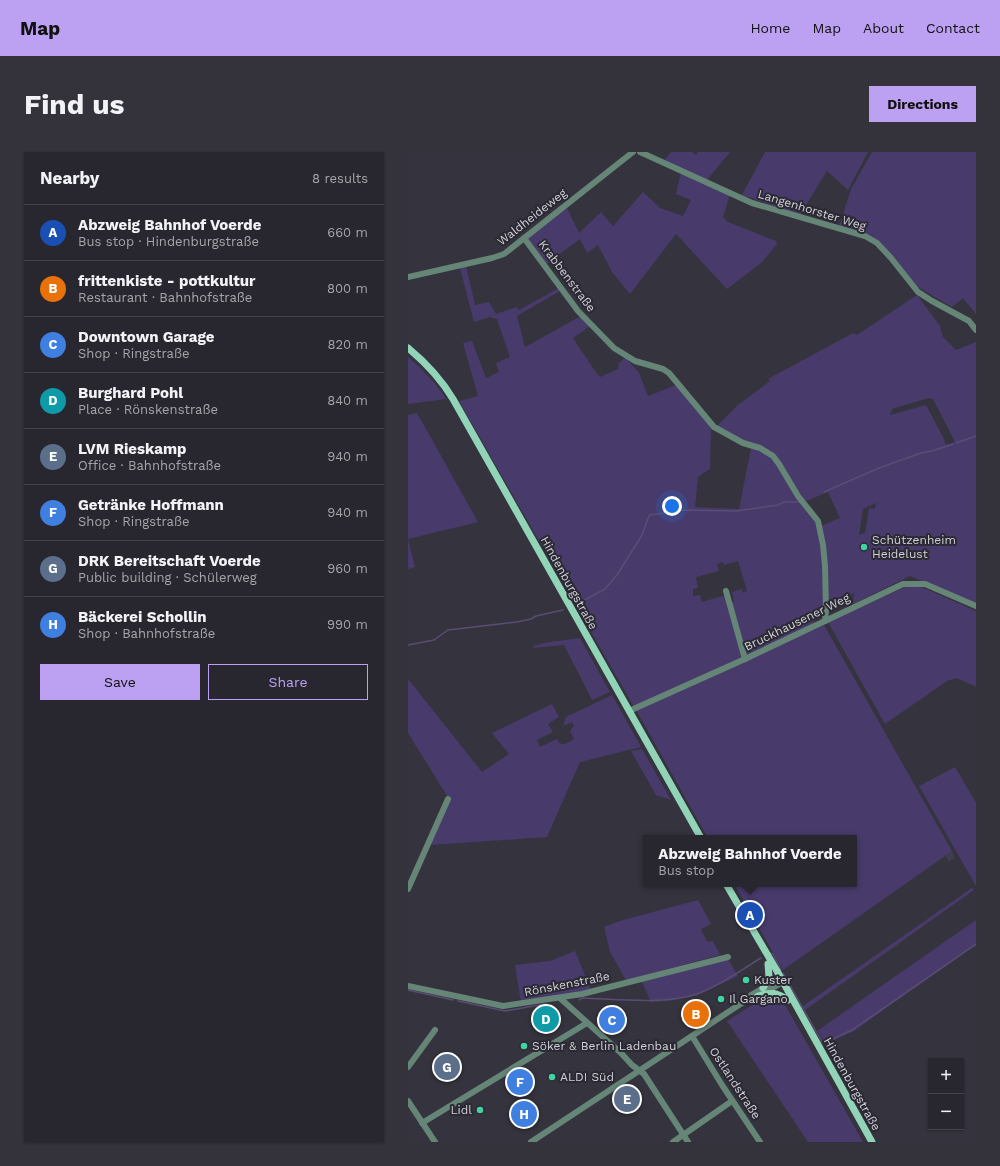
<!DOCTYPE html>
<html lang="en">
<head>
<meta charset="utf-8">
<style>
  body { margin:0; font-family:"Work Sans",sans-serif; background:#34323a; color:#f1f3f6 }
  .controls { position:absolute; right:12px; bottom:12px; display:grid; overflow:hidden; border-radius:0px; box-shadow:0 1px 3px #0004 }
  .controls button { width:36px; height:36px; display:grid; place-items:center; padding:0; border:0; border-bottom:1px solid #44434a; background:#28262e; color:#f1f3f6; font:20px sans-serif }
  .you { position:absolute; left:264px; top:354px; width:14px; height:14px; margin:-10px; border:3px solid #fff; border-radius:50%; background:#1a73e8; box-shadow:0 0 0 6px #1a73e833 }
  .badge { display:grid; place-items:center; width:26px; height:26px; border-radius:50%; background:#bca0f2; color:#fff; font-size:13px; font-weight:700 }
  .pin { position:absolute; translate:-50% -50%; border:2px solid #fff; box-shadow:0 1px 4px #0006 }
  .popup { position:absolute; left:235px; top:683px; width:214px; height:52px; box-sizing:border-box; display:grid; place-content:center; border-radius:0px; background:#28262e; filter:drop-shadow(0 1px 3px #0005); font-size:13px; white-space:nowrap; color:#a5a5aa }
  .popup b { font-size:15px; color:#f1f3f6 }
  .popup::after { content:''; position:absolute; left:50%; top:100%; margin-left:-8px; border:8px solid transparent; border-top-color:#28262e }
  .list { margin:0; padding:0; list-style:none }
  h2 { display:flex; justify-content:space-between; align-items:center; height:52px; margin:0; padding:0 16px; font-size:17px }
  h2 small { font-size:13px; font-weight:400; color:#a5a5aa }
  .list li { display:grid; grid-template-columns:26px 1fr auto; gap:12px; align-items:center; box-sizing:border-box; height:56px; padding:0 16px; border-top:1px solid #44434a }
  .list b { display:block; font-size:15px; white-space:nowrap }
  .list p { margin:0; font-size:13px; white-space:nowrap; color:#a5a5aa }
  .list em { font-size:13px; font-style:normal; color:#a5a5aa }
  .actions { display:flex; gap:8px; padding:12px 16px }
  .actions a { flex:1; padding:9px 0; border:1px solid #bca0f2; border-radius:0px; text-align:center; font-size:14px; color:#bca0f2 }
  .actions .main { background:#bca0f2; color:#111 }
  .map { position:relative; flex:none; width:568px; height:990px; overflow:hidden; border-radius:0px }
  header { display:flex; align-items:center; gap:24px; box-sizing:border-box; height:56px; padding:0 20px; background:#bca0f2; color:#111 }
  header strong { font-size:19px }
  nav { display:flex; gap:22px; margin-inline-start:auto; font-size:14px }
  .intro { display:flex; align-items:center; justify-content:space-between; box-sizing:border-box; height:96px; padding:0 24px }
  h1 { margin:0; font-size:28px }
  .button { padding:10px 18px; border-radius:0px; background:#bca0f2; color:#111; font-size:14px; font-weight:700 }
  main { display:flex; gap:24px; padding:0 24px }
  aside { flex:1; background:#28262e; border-radius:0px; box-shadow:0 1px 3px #0004 }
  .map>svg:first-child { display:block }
  .built { fill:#3f3c4c }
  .green { fill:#483b6c; fill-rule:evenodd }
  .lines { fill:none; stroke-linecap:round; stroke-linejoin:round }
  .stream { stroke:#5a4d74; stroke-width:1.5 }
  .minor { stroke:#658577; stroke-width:6 }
  .major { stroke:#92d4b8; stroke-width:7 }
  .poi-dot { fill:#3fd4a2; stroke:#2b2933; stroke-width:1.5 }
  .labels { text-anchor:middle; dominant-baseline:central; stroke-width:4; stroke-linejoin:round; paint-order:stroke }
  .street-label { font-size:12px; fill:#d1d0d7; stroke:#2b2933 }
  .poi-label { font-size:12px; fill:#d1d0d7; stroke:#2b2933; text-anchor:start }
</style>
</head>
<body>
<header>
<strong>Map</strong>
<nav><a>Home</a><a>Map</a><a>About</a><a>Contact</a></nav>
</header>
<div class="intro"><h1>Find us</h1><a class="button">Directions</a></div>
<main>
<aside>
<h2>Nearby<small>8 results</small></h2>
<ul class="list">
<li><span class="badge" style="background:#1a4fb4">A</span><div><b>Abzweig Bahnhof Voerde</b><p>Bus stop · Hindenburgstraße</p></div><em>660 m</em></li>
<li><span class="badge" style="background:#e8710a">B</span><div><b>frittenkiste - pottkultur</b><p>Restaurant · Bahnhofstraße</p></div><em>800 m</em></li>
<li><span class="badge" style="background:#3f7fe0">C</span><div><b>Downtown Garage</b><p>Shop · Ringstraße</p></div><em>820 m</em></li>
<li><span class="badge" style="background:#0f9aa8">D</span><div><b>Burghard Pohl</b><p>Place · Rönskenstraße</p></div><em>840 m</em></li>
<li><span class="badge" style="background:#5c6f8a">E</span><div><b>LVM Rieskamp</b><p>Office · Bahnhofstraße</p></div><em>940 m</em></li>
<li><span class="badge" style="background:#3f7fe0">F</span><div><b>Getränke Hoffmann</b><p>Shop · Ringstraße</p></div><em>940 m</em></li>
<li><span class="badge" style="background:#5c6f8a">G</span><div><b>DRK Bereitschaft Voerde</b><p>Public building · Schülerweg</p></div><em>960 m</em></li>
<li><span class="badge" style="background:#3f7fe0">H</span><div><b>Bäckerei Schollin</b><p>Shop · Bahnhofstraße</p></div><em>990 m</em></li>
</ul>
<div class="actions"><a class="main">Save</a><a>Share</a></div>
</aside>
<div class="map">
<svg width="568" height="990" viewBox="0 0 568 990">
  <rect width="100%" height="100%" fill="#35333d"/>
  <path class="built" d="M 544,699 L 547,706 L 541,710 L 537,704 Z"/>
  <g class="green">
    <path d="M 263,0 L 284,0 L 288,3 L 290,0 L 322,0 L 299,28 L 256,9 Z"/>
    <path d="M 357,0 L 460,0 L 440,38 L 419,19 L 392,63 L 334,43 Z"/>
    <path d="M 464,0 L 568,0 L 568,162 L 555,146 L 544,155 L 510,135 L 469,88 L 431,75 L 443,37 Z"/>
    <path d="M 273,20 L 322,42 L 315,65 L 320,70 L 368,89 L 369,92 L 353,111 L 319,137 L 268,82 L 222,142 L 204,120 L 190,93 L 179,101 L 172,87 L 137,113 L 119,87 L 159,56 L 171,81 L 193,60 L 205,74 L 235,40 L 252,56 L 275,64 L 283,48 L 268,42 Z"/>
    <path d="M 58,114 L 67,153 L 81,150 L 88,162 L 109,155 L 111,158 L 151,136 L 152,139 L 109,164 L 117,195 L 173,164 L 182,174 L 165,186 L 187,219 L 192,225 L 210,217 L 211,211 L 217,205 L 231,221 L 240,244 L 268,233 L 303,274 L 302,317 L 290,325 L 287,355 L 331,357 L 343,296 L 358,301 L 370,314 L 406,366 L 410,380 L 414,407 L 416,457 L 405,471 L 398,476 L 343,503 L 337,501 L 322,451 L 326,449 L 324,440 L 334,437 L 335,441 L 339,439 L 330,409 L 316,413 L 315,410 L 309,412 L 311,419 L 288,425 L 290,436 L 285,437 L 285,444 L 292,443 L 294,450 L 318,443 L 336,506 L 226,555 L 51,249 L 70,244 L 55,191 L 64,189 L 78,226 L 91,220 L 88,211 L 102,205 L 89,167 L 82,165 L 66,170 L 52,116 Z"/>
    <path d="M 509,143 L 532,174 L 535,185 L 548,198 L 568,190 L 568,452 L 502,424 L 445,452 L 446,441 L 421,453 L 413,374 L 432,366 L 420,340 L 398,349 L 394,348 L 372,309 L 309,274 L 330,253 L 362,229 L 360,227 L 445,181 L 449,183 ZM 521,246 L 525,247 L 547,290 L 538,293 L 535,285 L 518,253 L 482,263 L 484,257 ZM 468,351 L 467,357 L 461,356 L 457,381 L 451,383 L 455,357 Z"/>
    <path d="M 0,205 C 15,218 28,231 38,247 L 0,252 Z"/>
    <path d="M 9,261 L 70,370 L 0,387 L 7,415 L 0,417 L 0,263 Z"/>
    <path d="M 511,434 L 568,459 L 568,536 L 567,534 L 548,526 L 539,529 L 477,572 L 420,470 L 497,435 Z"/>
    <path d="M 416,473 L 544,699 L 375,818 L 326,732 L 446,732 L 446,686 L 300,686 L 228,558 Z"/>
    <path d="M 172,486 L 202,540 L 184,548 L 156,493 L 125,496 L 125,494 L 135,491 Z"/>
    <path d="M 0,527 L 74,620 L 101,602 L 84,581 L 144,552 L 151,565 L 140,572 L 145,580 L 129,588 L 132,595 L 149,587 L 152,592 L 157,592 L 166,587 L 162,579 L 166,574 L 164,570 L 155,574 L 158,565 L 204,543 L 233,595 L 172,610 L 139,685 L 22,693 L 41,647 L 0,581 Z"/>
    <path d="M 234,597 L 263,648 L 248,643 L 223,599 Z"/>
    <path d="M 547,615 L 568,651 L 568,734 L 511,634 Z"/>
    <path d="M 564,736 L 566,738 L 397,858 L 395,854 Z"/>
    <path d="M 290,748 L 303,772 L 293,777 L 299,790 L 305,789 L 312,803 L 218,828 L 202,800 L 196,775 L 215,768 Z"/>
    <path d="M 568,768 L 568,794 L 560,798 L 446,879 L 417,892 L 409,879 Z"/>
    <path d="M 167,799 L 183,838 L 113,851 L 107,813 L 142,809 Z"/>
    <path d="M 320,807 L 330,824 L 289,843 L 261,849 L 243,850 L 234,830 Z"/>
    <path d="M 357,845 L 368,846 L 376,851 L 455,990 L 400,990 L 319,869 Z"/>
  </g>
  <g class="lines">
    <g class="stream">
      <path d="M 548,291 L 568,284"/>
      <path d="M 416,340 L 471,316 L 513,301 L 524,299 L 545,292"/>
      <path d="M 169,452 L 197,437 L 209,423 L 234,383 L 241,364 L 242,363 L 276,358 L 329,359 L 370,353 L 376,350 L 392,350"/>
      <path d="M 0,493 L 26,488 L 40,478 L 109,470 L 123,467 L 128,464 L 155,458"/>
      <path d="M 362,801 L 365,802 L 373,818"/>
      <path d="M 375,821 L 414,890 L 416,891 L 444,878 L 568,792"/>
      <path d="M 0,838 L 45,848"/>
      <path d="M 171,848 L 174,846 C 208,847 256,853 289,842 C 312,834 333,818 353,806"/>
      <path d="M 50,849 L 97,859 L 137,852 L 141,853"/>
    </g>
    <g class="minor">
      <path d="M 232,0 L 344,51 L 457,84 L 469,91 L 483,106 L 510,140 L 524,149 L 561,169 L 568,178"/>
      <path d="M 116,86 L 170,159 L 206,196 L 227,209 L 255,217 L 261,221 L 306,275 L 335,291 L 352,296 L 365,304 L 371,312 L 390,344 L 410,369 L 415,393 L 417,414 L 418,457 L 417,469"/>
      <path d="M 0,125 L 84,106 L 96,102 L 225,0"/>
      <path d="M 318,439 L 337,507"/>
      <path d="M 221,559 L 337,507 L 495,432 L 517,432 L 568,454"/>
      <path d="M 0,737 L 40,647"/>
      <path d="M 0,834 L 95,854 L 174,842 L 320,805"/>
      <path d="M 153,847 L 213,901 L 224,913 L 236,922 L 280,990"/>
      <path d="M 340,847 L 345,847 L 375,830"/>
      <path d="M 284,884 L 314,933 L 352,990"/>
      <path d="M 0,915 L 27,878"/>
      <path d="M 0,949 L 27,990"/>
      <path d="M 14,971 L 179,871"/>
      <path d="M 123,990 L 340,847 L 343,843 L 373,826"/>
      <path d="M 265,990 L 324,949"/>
    </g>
    <g class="major">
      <path d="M 0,196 C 18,211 33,227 45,247 L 293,686"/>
      <path d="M 318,732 L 369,819 L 464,990"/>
      <path d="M 355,836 L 361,825 L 360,812"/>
      <path d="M 350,844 C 364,840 368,840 380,848"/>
    </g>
  </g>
  <g class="poi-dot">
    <circle cx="456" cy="395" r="4"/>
    <circle cx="338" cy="828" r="4"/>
    <circle cx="313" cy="847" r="4"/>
    <circle cx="116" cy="894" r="4"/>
    <circle cx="144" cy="925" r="4"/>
    <circle cx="72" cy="958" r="4"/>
  </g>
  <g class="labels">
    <g class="street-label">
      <text transform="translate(404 58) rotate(17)">Langenhorster Weg</text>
      <text transform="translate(124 65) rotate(-38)">Waldheideweg</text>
      <text transform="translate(159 124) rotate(53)">Krabbenstraße</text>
      <text transform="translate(161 431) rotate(61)">Hindenburgstraße</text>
      <text transform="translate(389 470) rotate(-26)">Bruckhausener Weg</text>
      <text transform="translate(159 832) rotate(-11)">Rönskenstraße</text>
      <text transform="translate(327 931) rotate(57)">Ostlandstraße</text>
      <text transform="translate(444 932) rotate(61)">Hindenburgstraße</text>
    </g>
    <g class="poi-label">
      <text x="464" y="388">Schützenheim<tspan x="464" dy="14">Heidelust</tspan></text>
      <text x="346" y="828">Kuster</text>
      <text x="321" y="847">Il Gargano</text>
      <text x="124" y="894">Söker &amp; Berlin Ladenbau</text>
      <text x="152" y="925">ALDI Süd</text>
      <text x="64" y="958" text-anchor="end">Lidl</text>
    </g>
  </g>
</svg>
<div class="controls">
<button>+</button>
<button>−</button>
</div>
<div class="you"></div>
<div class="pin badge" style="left:342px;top:763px;background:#1a4fb4">A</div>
<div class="popup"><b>Abzweig Bahnhof Voerde</b>Bus stop</div>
<div class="pin badge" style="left:288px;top:862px;background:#e8710a">B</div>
<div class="pin badge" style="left:204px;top:868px;background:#3f7fe0">C</div>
<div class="pin badge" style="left:138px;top:867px;background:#0f9aa8">D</div>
<div class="pin badge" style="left:219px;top:947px;background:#5c6f8a">E</div>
<div class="pin badge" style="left:112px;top:930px;background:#3f7fe0">F</div>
<div class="pin badge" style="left:39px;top:915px;background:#5c6f8a">G</div>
<div class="pin badge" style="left:116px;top:962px;background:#3f7fe0">H</div>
</div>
</main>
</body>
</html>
